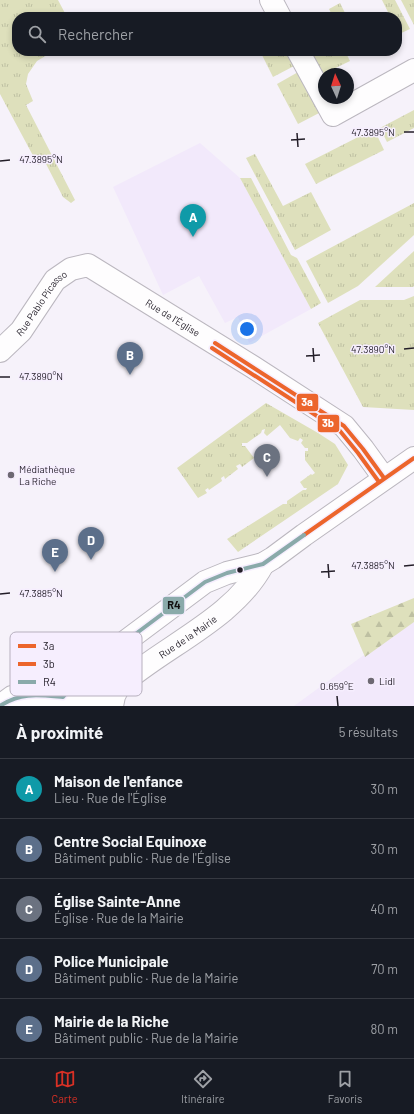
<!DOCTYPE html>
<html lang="fr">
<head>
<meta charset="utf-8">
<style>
  body { margin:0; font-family:Barlow,sans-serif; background:#242831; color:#f1f3f6 }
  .compass { position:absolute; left:318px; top:68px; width:36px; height:36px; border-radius:50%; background:#171b24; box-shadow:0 2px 6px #0003; rotate:356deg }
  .you { position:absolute; left:247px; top:329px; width:14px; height:14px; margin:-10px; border:3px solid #fff; border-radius:50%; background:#1a73e8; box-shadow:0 0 0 6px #1a73e833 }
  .badge { display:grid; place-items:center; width:26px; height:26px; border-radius:50%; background:#d93025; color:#fff; font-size:13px; font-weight:700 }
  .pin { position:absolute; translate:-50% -33px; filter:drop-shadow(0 1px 2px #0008) }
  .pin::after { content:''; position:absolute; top:21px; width:14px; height:12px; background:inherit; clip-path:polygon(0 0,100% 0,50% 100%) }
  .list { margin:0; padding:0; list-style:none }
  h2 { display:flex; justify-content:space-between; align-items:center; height:52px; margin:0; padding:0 16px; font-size:17px }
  h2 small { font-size:13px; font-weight:400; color:#9ea1a6 }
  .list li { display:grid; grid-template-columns:26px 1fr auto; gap:12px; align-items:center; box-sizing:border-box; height:60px; padding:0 16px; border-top:1px solid #363941 }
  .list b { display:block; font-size:15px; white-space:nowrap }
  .list p { margin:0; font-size:13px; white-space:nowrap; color:#9ea1a6 }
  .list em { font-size:13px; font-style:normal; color:#9ea1a6 }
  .icon { flex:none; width:22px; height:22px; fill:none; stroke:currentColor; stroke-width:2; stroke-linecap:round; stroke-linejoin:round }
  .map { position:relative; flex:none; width:414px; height:706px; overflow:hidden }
  .search { position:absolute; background:#171b24; box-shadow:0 2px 6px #0003; left:12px; right:12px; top:12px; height:44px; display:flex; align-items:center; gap:10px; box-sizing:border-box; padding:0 14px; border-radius:16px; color:#9ea1a6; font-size:15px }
  .sheet { height:352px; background:#171b24 }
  nav { display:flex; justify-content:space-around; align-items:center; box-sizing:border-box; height:56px; border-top:1px solid #363941; background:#171b24; font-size:11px; color:#9ea1a6 }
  nav a { display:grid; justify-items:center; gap:2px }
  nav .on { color:#d93025 }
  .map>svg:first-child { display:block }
  .built { fill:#f2e9fb }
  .grass { fill:url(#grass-tufts) }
  .forest { fill:url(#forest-firs) }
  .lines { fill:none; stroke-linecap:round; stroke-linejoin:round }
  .street-casing { stroke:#bbb7bf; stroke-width:24 }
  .secondary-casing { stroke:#bbb7bf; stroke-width:24 }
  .street { stroke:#fefdfe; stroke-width:22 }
  .secondary { stroke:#fefdfe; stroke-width:22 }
  .bus-1-casing { stroke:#f6eefe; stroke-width:7 }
  .bus-2-casing { stroke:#f6eefe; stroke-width:7 }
  .bus-3-casing { stroke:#f6eefe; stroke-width:7 }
  .bus-1 { stroke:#ec652c; stroke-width:4 }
  .bus-2 { stroke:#ec652c; stroke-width:4 }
  .bus-3 { stroke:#8aaaaa; stroke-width:4 }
  .ticks { fill:none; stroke:#231e28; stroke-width:1.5 }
  .poi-dot { fill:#6d6872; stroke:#f6eefe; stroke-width:1.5 }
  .bus-dot { fill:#231e28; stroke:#f6eefe; stroke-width:1.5 }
  .labels { text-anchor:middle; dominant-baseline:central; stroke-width:3; stroke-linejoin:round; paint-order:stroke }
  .street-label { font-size:10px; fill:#231e28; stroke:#f6eefe }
  .poi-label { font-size:10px; fill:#231e28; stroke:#f6eefe; text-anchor:start }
  .key { fill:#f6eefe; stroke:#b7b0be; stroke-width:1 }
  .key-label { font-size:11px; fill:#231e28 }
  .ticks-label { font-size:10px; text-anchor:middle; fill:#231e28; stroke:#f6eefe; stroke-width:3; stroke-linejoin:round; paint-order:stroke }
  .line-badge { stroke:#f6eefe; stroke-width:1.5 }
  .badge-label { font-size:11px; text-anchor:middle; font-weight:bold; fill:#fff }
  .pale-badge-label { font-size:11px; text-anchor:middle; font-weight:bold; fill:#111 }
</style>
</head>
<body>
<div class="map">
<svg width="414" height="706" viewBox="0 0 414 706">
  <defs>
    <pattern id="grass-tufts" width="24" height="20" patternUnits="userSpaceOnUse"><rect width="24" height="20" fill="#dee0bc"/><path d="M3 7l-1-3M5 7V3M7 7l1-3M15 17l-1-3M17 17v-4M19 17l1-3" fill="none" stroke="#bec0a2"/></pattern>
    <pattern id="forest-firs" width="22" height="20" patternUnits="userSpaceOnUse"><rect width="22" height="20" fill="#dee0bc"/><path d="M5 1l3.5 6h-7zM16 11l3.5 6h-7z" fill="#bec0a2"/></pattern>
  </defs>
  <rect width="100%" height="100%" fill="#f6f2fa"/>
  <g class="built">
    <path d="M 200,143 L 240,178 L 311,309 L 249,343 L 238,317 L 225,323 L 199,276 L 163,295 L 113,187 Z"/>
    <path d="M 414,622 L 414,706 L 294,706 L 364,655 L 365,656 Z"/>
  </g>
  <g class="grass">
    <path d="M 0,0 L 58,0 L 67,17 L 17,17 L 17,51 L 54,51 L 37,61 L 28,74 L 26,84 L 33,101 L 26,105 L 75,200 L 71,203 L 63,197 L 45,162 L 38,165 L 0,94 Z"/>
    <path d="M 382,0 L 395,0 L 410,29 L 397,35 L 397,17 L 379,17 L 388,12 Z"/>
    <path d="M 401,0 L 414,0 L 414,25 Z"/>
    <path d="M 340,3 L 347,17 L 333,17 L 329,9 Z"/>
    <path d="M 260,51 L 289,51 L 296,65 L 273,77 Z"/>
    <path d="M 307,51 L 345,51 L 350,61 L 319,76 Z"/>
    <path d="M 300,71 L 321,112 L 298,124 L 277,84 Z"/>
    <path d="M 414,110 L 414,128 L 387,142 L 380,128 Z"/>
    <path d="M 374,129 L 384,150 L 316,184 L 305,164 Z"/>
    <path d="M 255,154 L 283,206 L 311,192 L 331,230 L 295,250 L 246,158 Z"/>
    <path d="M 240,178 L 251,178 L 291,255 L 297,258 L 321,303 L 311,309 Z"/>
    <path d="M 414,203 L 414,235 L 358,286 L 328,303 L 306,261 Z"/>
    <path d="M 414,251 L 414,286 L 413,287 L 375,287 Z"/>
    <path d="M 414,296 L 414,410 L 363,407 L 318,323 L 360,300 L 404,300 Z"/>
    <path d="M 266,403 L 318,433 L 335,444 L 348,465 L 338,484 L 238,552 L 227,539 L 283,504 L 287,504 L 287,501 L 303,490 L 306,490 L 307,488 L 304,488 L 300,482 L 311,474 L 312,475 L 315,473 L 305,460 L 305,451 L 308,451 L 308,448 L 305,448 L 301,443 L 303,440 L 300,438 L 298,441 L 290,438 L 280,425 L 267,436 L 264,433 L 265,429 L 262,430 L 261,433 L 247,443 L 242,443 L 242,446 L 245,446 L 254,458 L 242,467 L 240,464 L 236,466 L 238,469 L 225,479 L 224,476 L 221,478 L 222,481 L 209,490 L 208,488 L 205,490 L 207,493 L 198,498 L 177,468 Z"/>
  </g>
  <path class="forest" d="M 414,598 L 414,622 L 365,657 L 351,624 Z"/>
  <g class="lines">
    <g class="street-casing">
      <g id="street">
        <path d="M 271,0 L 280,17"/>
        <path d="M 298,51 L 333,115 L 414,70"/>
        <path id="s1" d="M 0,351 L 21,331 L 55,280 L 71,269 L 88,265 L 253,367 L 344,426 L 363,449 L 384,478"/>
      </g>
    </g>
    <g class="secondary-casing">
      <g id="secondary">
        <path d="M 63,697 L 82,674 L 205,582 L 227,573 L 263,564 L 273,558 L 304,535 L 414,458"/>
        <path d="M 0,706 L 12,697 L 21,695 L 93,699 L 101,702 L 108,706"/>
        <path id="s2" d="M 112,706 L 114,696 L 119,686 C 164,646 234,619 263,564"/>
      </g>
    </g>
    <use href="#street" class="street"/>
    <use href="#secondary" class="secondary"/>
    <g class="bus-1-casing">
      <g id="bus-1">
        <path d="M 215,343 L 344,426 L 363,449 L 384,478"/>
        <path d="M 304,535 L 414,458"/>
      </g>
    </g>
    <g class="bus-2-casing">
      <path id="bus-2" d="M 212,348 L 340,431 L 358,453 L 379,482"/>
    </g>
    <g class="bus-3-casing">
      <path id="bus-3" d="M 0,706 C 21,692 39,695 63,697 L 82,674 L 205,582 L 227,573 L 263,564 L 304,535"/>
    </g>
    <use href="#bus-1" class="bus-1"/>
    <use href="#bus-2" class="bus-2"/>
    <use href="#bus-3" class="bus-3"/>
  </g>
  <path class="ticks" d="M 404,132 L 414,132M 297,133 L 298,147M 291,140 L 305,139M 0,161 L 10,160M 313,348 L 314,362M 404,349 L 414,348M 306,356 L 320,355M 0,377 L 10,377M 328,564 L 329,578M 404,566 L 414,565M 321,572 L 335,571M 0,594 L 10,593M 337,696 L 338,706"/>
  <g class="poi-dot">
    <circle cx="11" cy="475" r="4"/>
    <circle cx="371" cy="681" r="4"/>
  </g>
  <circle class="bus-dot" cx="240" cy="570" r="3.5"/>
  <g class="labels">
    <g class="street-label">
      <text stroke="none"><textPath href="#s1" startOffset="64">Rue Pablo Picasso</textPath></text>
      <text stroke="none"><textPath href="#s1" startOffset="227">Rue de l'Église</textPath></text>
      <text stroke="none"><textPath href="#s2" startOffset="106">Rue de la Mairie</textPath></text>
    </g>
    <g class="poi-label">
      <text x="19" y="469">Médiathèque<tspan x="19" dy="12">La Riche</tspan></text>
      <text x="379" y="681">Lidl</text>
    </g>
  </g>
  <rect x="10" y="632" width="132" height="64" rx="6" class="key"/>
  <rect x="18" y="644" width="18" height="4" fill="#ec652c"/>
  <rect x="18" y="662" width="18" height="4" fill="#ec652c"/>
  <rect x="18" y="680" width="18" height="4" fill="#8aaaaa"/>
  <g class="key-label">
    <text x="43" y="650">3a</text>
    <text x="43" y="668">3b</text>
    <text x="43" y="686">R4</text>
  </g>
  <g class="ticks-label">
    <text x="373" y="136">47.3895°N</text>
    <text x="41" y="163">47.3895°N</text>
    <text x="373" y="353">47.3890°N</text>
    <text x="41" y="380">47.3890°N</text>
    <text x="373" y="569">47.3885°N</text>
    <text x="41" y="597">47.3885°N</text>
    <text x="337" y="690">0.659°E</text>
  </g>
  <g class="line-badge">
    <rect x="296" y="393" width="23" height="19" rx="4" fill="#ec652c"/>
    <rect x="317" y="414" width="23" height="19" rx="4" fill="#ec652c"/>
    <rect x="162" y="596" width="23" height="19" rx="4" fill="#8aaaaa"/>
  </g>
  <g class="badge-label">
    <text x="307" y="406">3a</text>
    <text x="328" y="427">3b</text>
  </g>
  <g class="pale-badge-label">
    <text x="174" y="609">R4</text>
  </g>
</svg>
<svg class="compass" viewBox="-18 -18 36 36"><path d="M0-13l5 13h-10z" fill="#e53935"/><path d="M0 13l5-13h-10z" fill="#9ea1a6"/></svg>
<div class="you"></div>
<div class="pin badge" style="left:193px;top:237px;background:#0f9aa8">A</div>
<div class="pin badge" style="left:130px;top:375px;background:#5c6f8a">B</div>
<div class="pin badge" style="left:267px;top:477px;background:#6b7280">C</div>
<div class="pin badge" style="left:91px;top:560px;background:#5c6f8a">D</div>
<div class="pin badge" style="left:55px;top:572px;background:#5c6f8a">E</div>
<div class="search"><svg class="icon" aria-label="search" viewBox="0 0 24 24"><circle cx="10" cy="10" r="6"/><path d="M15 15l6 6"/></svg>Rechercher</div>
</div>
<section class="sheet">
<h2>À proximité<small>5 résultats</small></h2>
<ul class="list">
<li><span class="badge" style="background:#0f9aa8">A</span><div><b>Maison de l'enfance</b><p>Lieu · Rue de l'Église</p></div><em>30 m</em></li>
<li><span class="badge" style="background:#5c6f8a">B</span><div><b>Centre Social Equinoxe</b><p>Bâtiment public · Rue de l'Église</p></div><em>30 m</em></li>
<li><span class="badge" style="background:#6b7280">C</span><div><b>Église Sainte-Anne</b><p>Église · Rue de la Mairie</p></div><em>40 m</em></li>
<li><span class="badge" style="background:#5c6f8a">D</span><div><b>Police Municipale</b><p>Bâtiment public · Rue de la Mairie</p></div><em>70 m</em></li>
<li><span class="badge" style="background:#5c6f8a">E</span><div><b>Mairie de la Riche</b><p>Bâtiment public · Rue de la Mairie</p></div><em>80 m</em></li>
</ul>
</section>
<nav>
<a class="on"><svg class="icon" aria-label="map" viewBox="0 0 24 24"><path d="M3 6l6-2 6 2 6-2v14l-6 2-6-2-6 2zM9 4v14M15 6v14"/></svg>Carte</a>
<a><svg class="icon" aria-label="directions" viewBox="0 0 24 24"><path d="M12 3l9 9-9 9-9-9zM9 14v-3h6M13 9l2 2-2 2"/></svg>Itinéraire</a>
<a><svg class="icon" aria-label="saved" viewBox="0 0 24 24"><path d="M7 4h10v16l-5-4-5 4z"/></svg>Favoris</a>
</nav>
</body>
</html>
